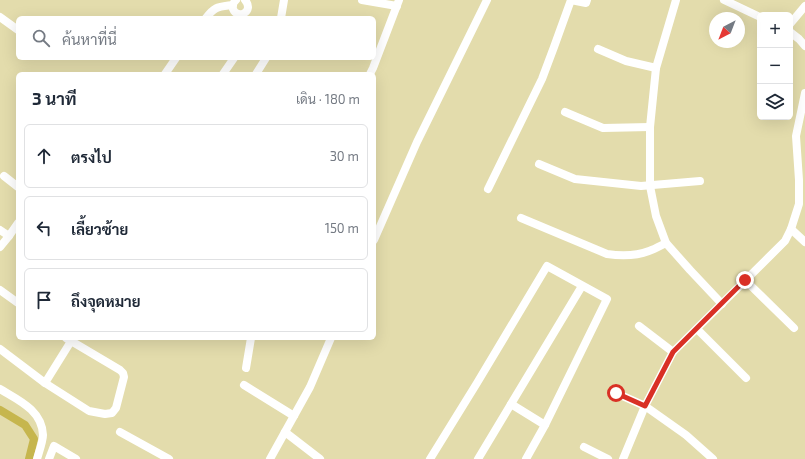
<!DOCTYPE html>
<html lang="th">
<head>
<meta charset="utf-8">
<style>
  body { margin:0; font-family:"Exo 2",Sarabun,sans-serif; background:#f2f2f3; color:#1f2937 }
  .controls { position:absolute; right:12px; top:12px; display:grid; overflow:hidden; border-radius:6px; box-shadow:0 4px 16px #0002 }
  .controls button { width:36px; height:36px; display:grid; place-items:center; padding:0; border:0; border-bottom:1px solid #e0e1e3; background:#fff; color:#1f2937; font:20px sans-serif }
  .compass { position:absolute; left:709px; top:12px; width:36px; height:36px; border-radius:50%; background:#fff; box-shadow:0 4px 16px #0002; rotate:222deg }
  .stop { position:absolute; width:12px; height:12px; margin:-9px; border:3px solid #d93025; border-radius:50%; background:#fff }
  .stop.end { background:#d93025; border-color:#fff; box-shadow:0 1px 4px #0008 }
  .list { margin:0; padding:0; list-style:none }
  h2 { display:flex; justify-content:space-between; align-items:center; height:52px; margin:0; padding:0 16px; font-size:17px }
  h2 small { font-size:13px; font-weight:400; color:#747a83 }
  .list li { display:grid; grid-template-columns:26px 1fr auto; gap:12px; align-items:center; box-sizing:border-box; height:64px; margin:0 8px 8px; padding:0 8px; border:1px solid #e0e1e3; border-radius:6px }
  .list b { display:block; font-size:15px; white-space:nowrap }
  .list em { font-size:13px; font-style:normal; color:#747a83 }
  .icon { flex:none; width:22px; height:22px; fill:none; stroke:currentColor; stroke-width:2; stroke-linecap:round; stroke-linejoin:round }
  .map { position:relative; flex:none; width:805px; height:459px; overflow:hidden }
  .search { position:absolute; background:#fff; box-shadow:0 4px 16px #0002; left:16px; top:16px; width:360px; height:44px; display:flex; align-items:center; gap:10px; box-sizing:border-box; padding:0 14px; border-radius:6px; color:#747a83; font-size:15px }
  .panel { position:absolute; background:#fff; box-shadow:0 4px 16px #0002; left:16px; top:72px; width:360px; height:268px; border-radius:6px }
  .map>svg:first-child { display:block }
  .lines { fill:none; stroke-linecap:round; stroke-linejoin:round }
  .canal { stroke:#c6b64e; stroke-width:8 }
  .minor { stroke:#fff; stroke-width:8 }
  .route { stroke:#d93025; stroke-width:5 }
</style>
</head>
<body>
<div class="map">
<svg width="805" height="459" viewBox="0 0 805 459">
  <rect width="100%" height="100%" fill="#e3dcac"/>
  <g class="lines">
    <path class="canal" d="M 0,410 L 25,425 L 34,439 L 29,459"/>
    <g class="minor">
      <path d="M 236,0 C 233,3 232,5 233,9 C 237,20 255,12 245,0"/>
      <path d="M 362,0 L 397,6"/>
      <path d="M 676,0 L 656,68 L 650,127 L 650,186 L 656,216 L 666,243 L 690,270 L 722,304"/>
      <path d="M 724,0 L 760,17"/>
      <path d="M 0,17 L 18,30"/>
      <path d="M 206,18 C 215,6 218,7 233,5"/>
      <path d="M 281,18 L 284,0"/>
      <path d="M 790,24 L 805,6"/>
      <path d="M 790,32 L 799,39 L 805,46"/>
      <path d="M 598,49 L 626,61 L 656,68"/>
      <path d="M 165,74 L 176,58"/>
      <path d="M 223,74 L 234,58"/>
      <path d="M 256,74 L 266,58"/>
      <path d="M 370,74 L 373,68 L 399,0"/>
      <path d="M 565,112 L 603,128 L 650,127"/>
      <path d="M 539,164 L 575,179 L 641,186 L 700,181"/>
      <path d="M 4,176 L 18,187"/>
      <path d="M 488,189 L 542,79 L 554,47 L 571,0 L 586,3 L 587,0"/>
      <path d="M 521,218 L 607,254 C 621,256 636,256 649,251 C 655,249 660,246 666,243"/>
      <path d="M 791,229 L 805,242"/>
      <path d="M 0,230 L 9,236"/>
      <path d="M 374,240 L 417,142 L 487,0"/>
      <path d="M 0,247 L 9,236 L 18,223"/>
      <path d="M 745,280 L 794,328"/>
      <path d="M 0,290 L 18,303"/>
      <path d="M 639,326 L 673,352"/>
      <path d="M 697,329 L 746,378"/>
      <path d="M 0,349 L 45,383 L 89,411 L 105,414 L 112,413 L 116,408 L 124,377 L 123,373 L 120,370 L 66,338"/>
      <path d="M 246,368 L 251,338"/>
      <path d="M 45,383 L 73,338"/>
      <path d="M 244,385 L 294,416"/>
      <path d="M 0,389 C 18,400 42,410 43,435 C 43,441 39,452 37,459"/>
      <path d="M 616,393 L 645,406 L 686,435 L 713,459"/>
      <path d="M 511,404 L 545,425"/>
      <path d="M 120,432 L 169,459"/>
      <path d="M 285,432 L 320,459"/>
      <path d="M 584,447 L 608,459"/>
      <path d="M 49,459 L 54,446 L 76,459"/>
      <path d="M 270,459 L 310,387 L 331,338"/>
      <path d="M 430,459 L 477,383 L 547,266 L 607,299 L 545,425 L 526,459"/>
      <path d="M 478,459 L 582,286"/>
      <path d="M 623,459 L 645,406 L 673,352 L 785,241 L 791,229 L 799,204 L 799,180 L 796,136 L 805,93"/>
    </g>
  </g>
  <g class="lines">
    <path class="route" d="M 616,393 L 645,406 L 673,352 L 745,280"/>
  </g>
</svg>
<div class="controls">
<button>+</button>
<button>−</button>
<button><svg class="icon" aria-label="layers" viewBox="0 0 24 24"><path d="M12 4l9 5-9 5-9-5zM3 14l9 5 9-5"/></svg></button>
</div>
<svg class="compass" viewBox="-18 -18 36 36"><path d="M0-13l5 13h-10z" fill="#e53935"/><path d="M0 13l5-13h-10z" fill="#747a83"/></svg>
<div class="stop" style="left:616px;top:393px"></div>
<div class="stop end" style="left:745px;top:280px"></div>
<div class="search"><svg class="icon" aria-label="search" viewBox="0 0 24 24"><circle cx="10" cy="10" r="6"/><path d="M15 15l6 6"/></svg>ค้นหาที่นี่</div>
<section class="panel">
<h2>3 นาที<small>เดิน · 180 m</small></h2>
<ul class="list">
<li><svg class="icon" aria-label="ahead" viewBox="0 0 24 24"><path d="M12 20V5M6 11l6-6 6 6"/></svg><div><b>ตรงไป</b></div><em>30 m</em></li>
<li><svg class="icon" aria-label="left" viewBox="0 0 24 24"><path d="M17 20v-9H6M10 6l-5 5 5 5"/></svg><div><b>เลี้ยวซ้าย</b></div><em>150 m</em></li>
<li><svg class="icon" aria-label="arrive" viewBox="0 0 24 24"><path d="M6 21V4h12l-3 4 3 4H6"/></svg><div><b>ถึงจุดหมาย</b></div></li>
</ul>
</section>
</div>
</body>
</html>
